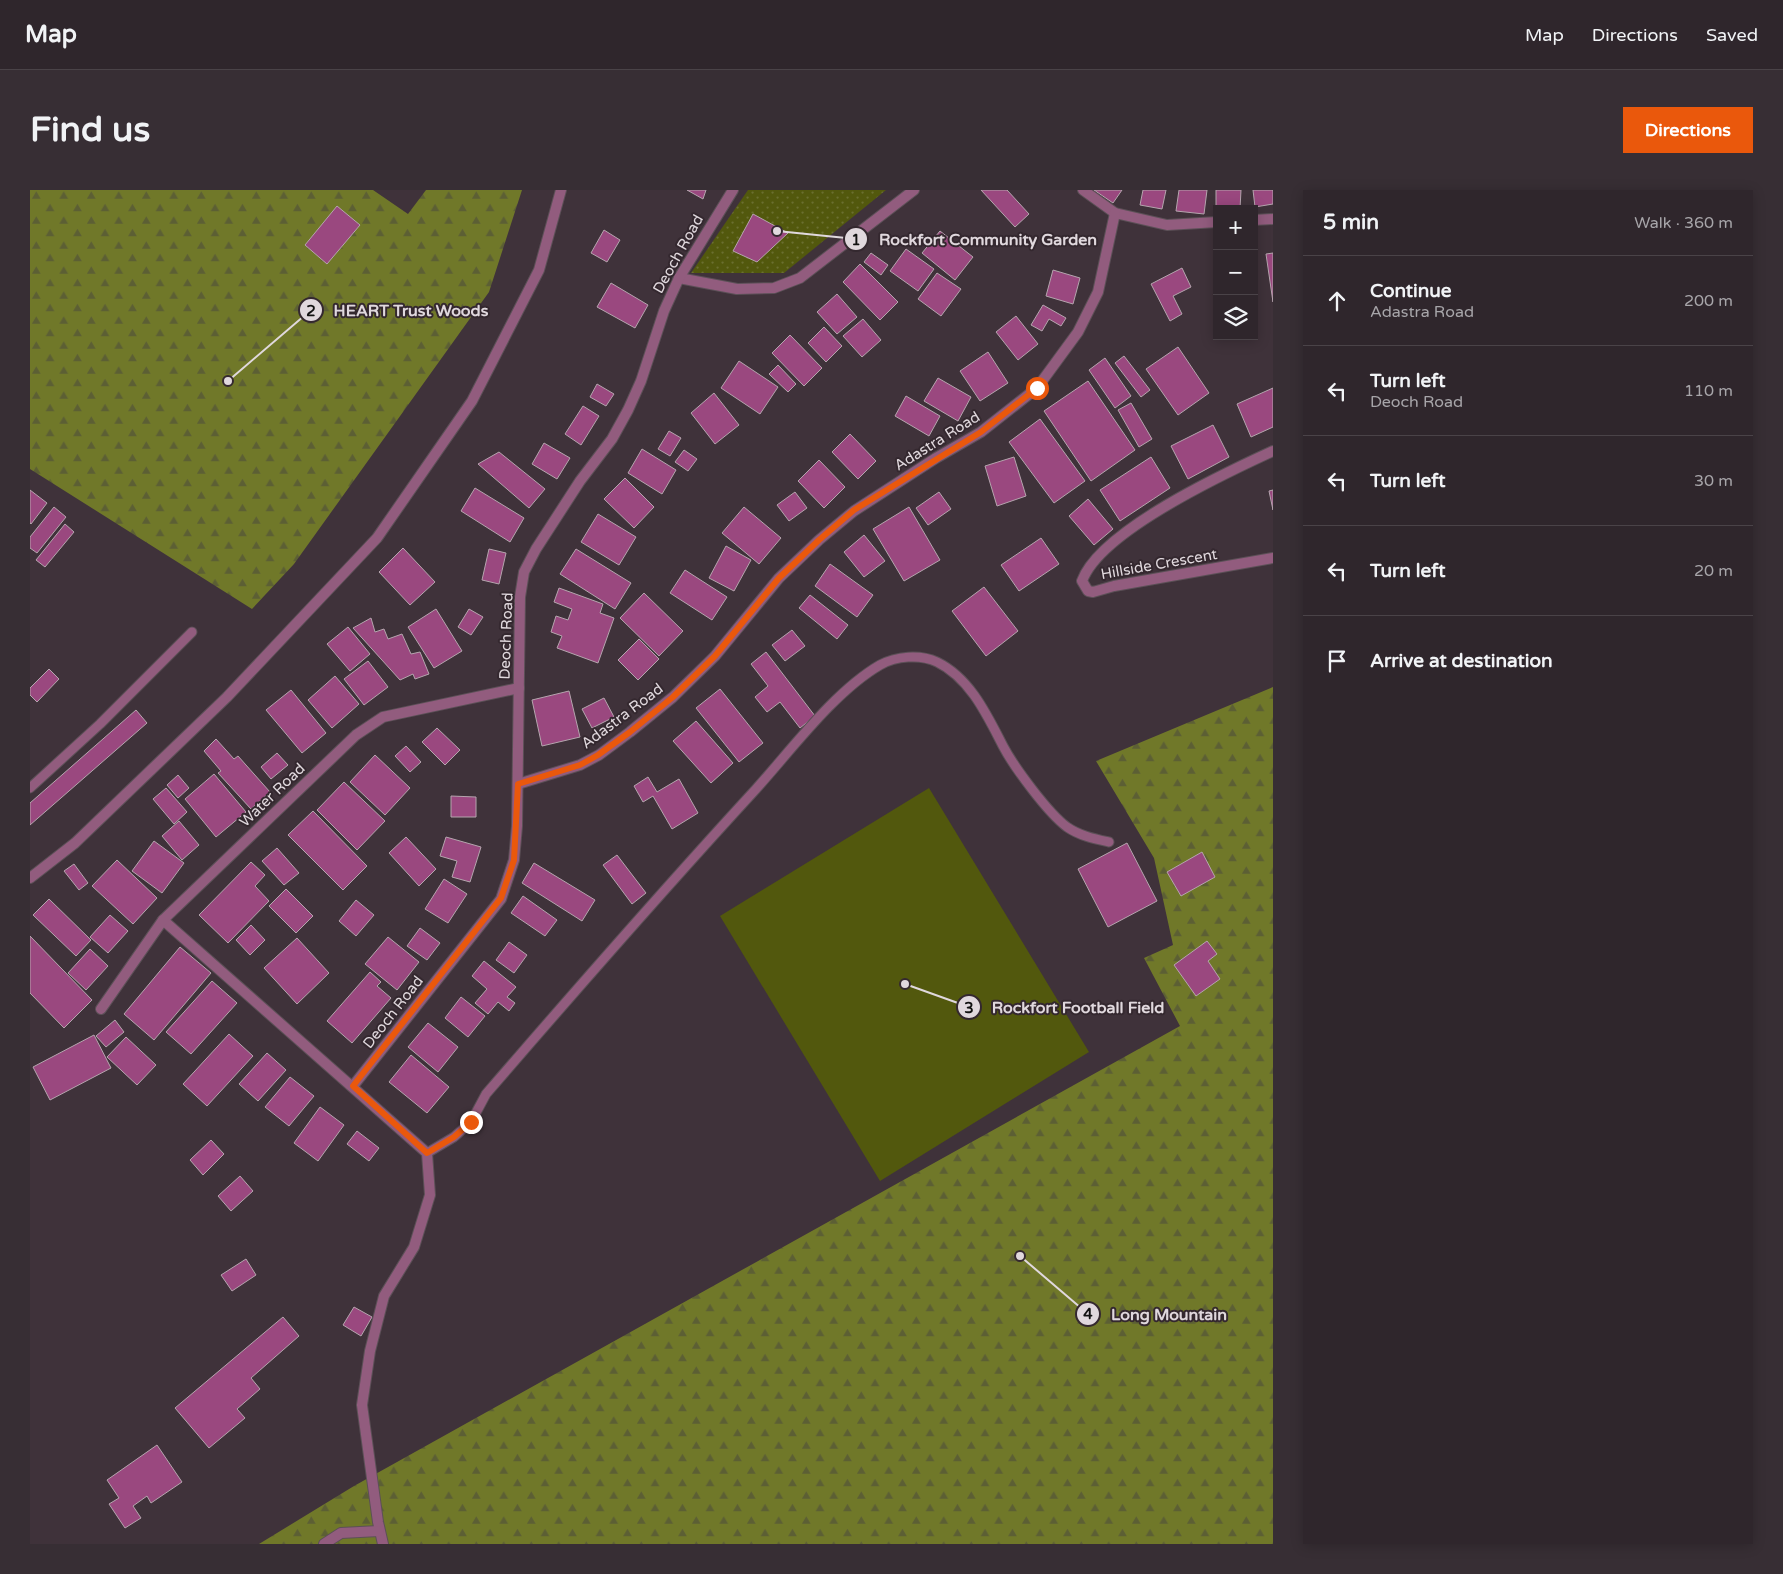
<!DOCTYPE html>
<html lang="en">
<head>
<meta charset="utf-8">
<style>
  body { margin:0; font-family:"Varela Round",sans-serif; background:#372e34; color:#f1f3f6 }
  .controls { position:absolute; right:15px; top:15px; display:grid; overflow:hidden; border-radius:0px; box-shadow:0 2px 12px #0003 }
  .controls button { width:45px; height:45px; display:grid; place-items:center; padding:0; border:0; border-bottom:1px solid #4a4348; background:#2f262c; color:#f1f3f6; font:25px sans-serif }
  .stop { position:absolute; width:15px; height:15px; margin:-11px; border:4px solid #ea580c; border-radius:50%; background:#fff }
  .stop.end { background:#ea580c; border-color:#fff; box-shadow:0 1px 5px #0008 }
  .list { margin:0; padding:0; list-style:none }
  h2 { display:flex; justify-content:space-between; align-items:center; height:65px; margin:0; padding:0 20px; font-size:21px }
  h2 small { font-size:16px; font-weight:400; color:#a7a5a9 }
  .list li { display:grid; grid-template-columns:32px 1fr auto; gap:15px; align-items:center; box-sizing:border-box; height:90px; padding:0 20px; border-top:1px solid #4a4348 }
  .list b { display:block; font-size:19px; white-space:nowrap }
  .list p { margin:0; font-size:16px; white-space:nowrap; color:#a7a5a9 }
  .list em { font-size:16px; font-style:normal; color:#a7a5a9 }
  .icon { flex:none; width:28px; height:28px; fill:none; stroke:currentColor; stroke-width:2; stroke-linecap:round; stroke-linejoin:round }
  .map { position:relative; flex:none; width:1243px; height:1354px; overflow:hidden; border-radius:0px }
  header { display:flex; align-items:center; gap:30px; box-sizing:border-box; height:70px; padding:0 25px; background:#2f262c; border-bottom:1px solid #4a4348 }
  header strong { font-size:24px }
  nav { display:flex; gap:28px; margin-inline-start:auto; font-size:18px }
  .intro { display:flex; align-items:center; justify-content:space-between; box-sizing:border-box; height:120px; padding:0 30px }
  h1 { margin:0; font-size:35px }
  .button { padding:12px 22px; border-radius:0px; background:#ea580c; color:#fff; font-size:18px; font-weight:700 }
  main { display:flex; gap:30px; padding:0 30px }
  aside { flex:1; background:#2f262c; border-radius:0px; box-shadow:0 2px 12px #0003 }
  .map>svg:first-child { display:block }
  .grass { fill:#52580d }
  .forest { fill:url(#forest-firs) }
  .park { fill:url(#park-dots) }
  .building { fill:#9a487f; stroke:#b5a5ae }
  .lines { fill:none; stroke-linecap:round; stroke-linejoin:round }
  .service-casing { stroke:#5c5057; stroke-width:11 }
  .minor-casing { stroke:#5c5057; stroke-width:12 }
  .service { stroke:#925c7e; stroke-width:9 }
  .minor { stroke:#925c7e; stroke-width:10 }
  .route { stroke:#ea580c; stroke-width:6 }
  .labels { text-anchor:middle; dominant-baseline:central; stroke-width:4; stroke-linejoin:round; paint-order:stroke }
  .street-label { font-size:15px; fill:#e0d8dd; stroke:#34282f }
  .leader { fill:none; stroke:#e0d8dd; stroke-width:2 }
  .callout-dot { fill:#e0d8dd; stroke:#34282f; stroke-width:2 }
  .mark-label { font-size:15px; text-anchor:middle; font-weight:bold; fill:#111 }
  .callout-label { font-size:16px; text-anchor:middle; font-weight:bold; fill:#e0d8dd; stroke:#34282f; stroke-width:4; stroke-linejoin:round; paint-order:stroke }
</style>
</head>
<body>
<header>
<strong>Map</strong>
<nav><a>Map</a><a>Directions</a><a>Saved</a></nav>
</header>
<div class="intro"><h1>Find us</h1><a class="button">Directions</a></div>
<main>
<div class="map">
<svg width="1243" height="1354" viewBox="0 0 1243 1354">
  <defs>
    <pattern id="forest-firs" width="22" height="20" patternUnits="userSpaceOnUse" patternTransform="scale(1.25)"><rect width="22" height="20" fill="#707829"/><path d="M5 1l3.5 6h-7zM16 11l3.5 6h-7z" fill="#5c5f34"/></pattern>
    <pattern id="park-dots" width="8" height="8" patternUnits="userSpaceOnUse" patternTransform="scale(1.25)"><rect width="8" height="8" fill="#52580d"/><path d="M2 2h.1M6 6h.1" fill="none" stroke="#6b6f30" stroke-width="1.8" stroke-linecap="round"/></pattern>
  </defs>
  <rect width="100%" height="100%" fill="#3f323a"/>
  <path class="grass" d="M 899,598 L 1059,862 L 850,991 L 690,726 Z"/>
  <g class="forest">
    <path d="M 0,0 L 343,0 L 378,24 L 396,0 L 492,0 L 459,102 L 264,374 L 222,419 L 0,279 Z"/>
    <path d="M 1243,497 L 1243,1354 L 229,1354 L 324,1296 L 1150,836 L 1114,768 L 1143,755 L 1124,668 L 1066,571 Z"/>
  </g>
  <path class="park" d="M 718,0 L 856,0 L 754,83 L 661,83 Z"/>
  <g class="building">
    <path d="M 657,0 L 676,0 L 673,9 Z"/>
    <path d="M 951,0 L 977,0 L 999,24 L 985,37 Z"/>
    <path d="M 1064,0 L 1092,0 L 1083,13 Z"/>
    <path d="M 1113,0 L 1136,0 L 1132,19 L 1110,15 Z"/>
    <path d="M 1149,0 L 1177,0 L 1174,24 L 1146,21 Z"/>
    <path d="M 1186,0 L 1211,0 L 1210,19 L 1186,19 Z"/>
    <path d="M 1223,0 L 1243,0 L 1243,14 L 1225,17 Z"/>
    <path d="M 307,16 L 330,35 L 297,74 L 275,55 Z"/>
    <path d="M 723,24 L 758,43 L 727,72 L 703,61 Z"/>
    <path d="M 574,40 L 590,50 L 577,72 L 561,63 Z"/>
    <path d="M 910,41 L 943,67 L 925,90 L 892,63 Z"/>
    <path d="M 876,59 L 904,79 L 888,101 L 860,81 Z"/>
    <path d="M 841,63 L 858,75 L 851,85 L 834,72 Z"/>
    <path d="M 1243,63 L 1243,112 L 1236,64 Z"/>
    <path d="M 830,74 L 868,112 L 850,130 L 813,92 Z"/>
    <path d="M 1152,78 L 1161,97 L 1143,106 L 1152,124 L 1140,131 L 1121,94 Z"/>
    <path d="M 1023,80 L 1050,88 L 1043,114 L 1016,106 Z"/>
    <path d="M 907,83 L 931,99 L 911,126 L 888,109 Z"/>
    <path d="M 581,93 L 618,115 L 605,138 L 567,117 Z"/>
    <path d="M 807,104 L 827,127 L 807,144 L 787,122 Z"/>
    <path d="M 1013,115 L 1036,128 L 1031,136 L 1019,129 L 1012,141 L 1001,135 Z"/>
    <path d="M 986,126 L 1008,154 L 988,170 L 966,142 Z"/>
    <path d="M 833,129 L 851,150 L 832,167 L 813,146 Z"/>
    <path d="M 794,137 L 812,156 L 796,172 L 778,153 Z"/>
    <path d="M 760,145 L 792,178 L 774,196 L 742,163 Z"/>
    <path d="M 1148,157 L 1179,203 L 1148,225 L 1116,179 Z"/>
    <path d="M 958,162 L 978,193 L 950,211 L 930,181 Z"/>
    <path d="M 1094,166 L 1120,200 L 1111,207 L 1085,173 Z"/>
    <path d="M 1075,168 L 1101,206 L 1085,218 L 1059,180 Z"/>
    <path d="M 709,171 L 748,197 L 730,224 L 691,198 Z"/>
    <path d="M 748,175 L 766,194 L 758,202 L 739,184 Z"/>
    <path d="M 908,188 L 941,207 L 928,231 L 894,211 Z"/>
    <path d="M 1058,191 L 1105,260 L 1061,291 L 1014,221 Z"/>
    <path d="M 567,194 L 584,204 L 576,216 L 560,207 Z"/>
    <path d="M 1243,198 L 1243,237 L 1221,247 L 1207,214 Z"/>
    <path d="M 684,203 L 709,235 L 685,254 L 661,223 Z"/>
    <path d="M 876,206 L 910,226 L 899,246 L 865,226 Z"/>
    <path d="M 1101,213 L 1122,249 L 1109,257 L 1088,220 Z"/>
    <path d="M 553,216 L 569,226 L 551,255 L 535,244 Z"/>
    <path d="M 1010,229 L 1055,291 L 1024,313 L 979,252 Z"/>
    <path d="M 1183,235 L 1199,267 L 1158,289 L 1141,256 Z"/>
    <path d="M 639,241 L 651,248 L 640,266 L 628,259 Z"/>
    <path d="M 820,244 L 846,271 L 828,289 L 802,262 Z"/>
    <path d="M 514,253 L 540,268 L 527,289 L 502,274 Z"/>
    <path d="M 612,259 L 646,280 L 632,304 L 598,283 Z"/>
    <path d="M 654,260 L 667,269 L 658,281 L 645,272 Z"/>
    <path d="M 469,262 L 515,299 L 499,318 L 448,274 Z"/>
    <path d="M 984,267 L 996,306 L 967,316 L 955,276 Z"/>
    <path d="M 1121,267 L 1140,298 L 1090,331 L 1070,300 Z"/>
    <path d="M 789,270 L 815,297 L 794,318 L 768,291 Z"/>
    <path d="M 595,288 L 624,317 L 604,338 L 574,309 Z"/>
    <path d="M 445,298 L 494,328 L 480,352 L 431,321 Z"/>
    <path d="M 0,300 L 17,313 L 1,334 L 0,333 Z"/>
    <path d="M 1243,300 L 1243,320 L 1239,301 Z"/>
    <path d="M 765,302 L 777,318 L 759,331 L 747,315 Z"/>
    <path d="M 909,302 L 921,319 L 898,335 L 886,318 Z"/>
    <path d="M 1058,309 L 1083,339 L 1064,355 L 1039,326 Z"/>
    <path d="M 24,317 L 36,327 L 7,363 L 0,358 L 0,347 Z"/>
    <path d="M 714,317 L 751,348 L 729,374 L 692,343 Z"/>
    <path d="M 879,317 L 910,370 L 874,391 L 843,339 Z"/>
    <path d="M 568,324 L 606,347 L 589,375 L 551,352 Z"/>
    <path d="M 35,334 L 44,342 L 15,377 L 6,370 Z"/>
    <path d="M 834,345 L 855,371 L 834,387 L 814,362 Z"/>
    <path d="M 1011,348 L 1029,374 L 989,401 L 971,375 Z"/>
    <path d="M 696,356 L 721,370 L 704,401 L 679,388 Z"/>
    <path d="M 373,358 L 405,392 L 380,415 L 349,382 Z"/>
    <path d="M 459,359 L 476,363 L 469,394 L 452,390 Z"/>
    <path d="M 546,359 L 601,393 L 585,419 L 530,384 Z"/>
    <path d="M 800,374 L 843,405 L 827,427 L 785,396 Z"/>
    <path d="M 655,380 L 697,407 L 682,430 L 640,403 Z"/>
    <path d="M 954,397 L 988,441 L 956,466 L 922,421 Z"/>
    <path d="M 529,398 L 573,414 L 570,423 L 584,428 L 568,473 L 527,458 L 532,446 L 521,442 L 526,426 L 538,430 L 542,419 L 524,412 Z"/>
    <path d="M 614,403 L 653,441 L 629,466 L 590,428 Z"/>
    <path d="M 780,405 L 818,435 L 807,449 L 769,418 Z"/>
    <path d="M 406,419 L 432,461 L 404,478 L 378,437 Z"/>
    <path d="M 439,419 L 453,427 L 441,445 L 428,437 Z"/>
    <path d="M 341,428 L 345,442 L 354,439 L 358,449 L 372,444 L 381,464 L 390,462 L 399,484 L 385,489 L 383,484 L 370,490 L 323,438 Z"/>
    <path d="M 318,437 L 340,464 L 320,481 L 297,454 Z"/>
    <path d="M 762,440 L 775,456 L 755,471 L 742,455 Z"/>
    <path d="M 609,449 L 629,469 L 608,490 L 588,470 Z"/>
    <path d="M 736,462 L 785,526 L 770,538 L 750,512 L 737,522 L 725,507 L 738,496 L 721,474 Z"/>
    <path d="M 338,471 L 358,497 L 334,515 L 314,489 Z"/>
    <path d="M 19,479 L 29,489 L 7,512 L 0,505 L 0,498 Z"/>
    <path d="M 305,486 L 329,514 L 302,538 L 278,510 Z"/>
    <path d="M 690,499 L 733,553 L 709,572 L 666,518 Z"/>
    <path d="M 261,500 L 296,543 L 272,563 L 236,520 Z"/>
    <path d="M 539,501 L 550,547 L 512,556 L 502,510 Z"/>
    <path d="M 574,508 L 584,527 L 562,538 L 552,519 Z"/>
    <path d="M 106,520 L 117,533 L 0,635 L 0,613 Z"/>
    <path d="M 666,531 L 703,573 L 681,593 L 643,551 Z"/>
    <path d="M 407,538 L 430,560 L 415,575 L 392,552 Z"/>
    <path d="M 186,549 L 204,569 L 208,566 L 240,602 L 221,619 L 188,583 L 191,581 L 174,561 Z"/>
    <path d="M 376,556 L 391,572 L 380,582 L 365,566 Z"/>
    <path d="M 247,563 L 258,575 L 241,589 L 231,577 Z"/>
    <path d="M 345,565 L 380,598 L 355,625 L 320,592 Z"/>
    <path d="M 184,584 L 216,622 L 186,647 L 155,609 Z"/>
    <path d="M 148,585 L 159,598 L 148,608 L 137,595 Z"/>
    <path d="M 618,587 L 627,602 L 649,589 L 668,623 L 642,639 L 623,606 L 613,612 L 604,596 Z"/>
    <path d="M 314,592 L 355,631 L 327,660 L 287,620 Z"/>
    <path d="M 136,598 L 157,622 L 144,634 L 123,609 Z"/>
    <path d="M 421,606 L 446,607 L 446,627 L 421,627 Z"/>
    <path d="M 283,621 L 337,676 L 313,700 L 258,645 Z"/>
    <path d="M 149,631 L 169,655 L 152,670 L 132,646 Z"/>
    <path d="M 376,647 L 406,679 L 389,696 L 359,663 Z"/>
    <path d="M 416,647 L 451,657 L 440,692 L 422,687 L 427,671 L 410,666 Z"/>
    <path d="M 124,651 L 154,673 L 132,703 L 102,681 Z"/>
    <path d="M 1097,653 L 1127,711 L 1078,737 L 1048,679 Z"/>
    <path d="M 247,658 L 269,683 L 254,695 L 232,671 Z"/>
    <path d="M 1172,662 L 1185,687 L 1151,706 L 1137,682 Z"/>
    <path d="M 587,665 L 616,703 L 602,714 L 573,675 Z"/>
    <path d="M 87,670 L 127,708 L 103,734 L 62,696 Z"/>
    <path d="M 221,672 L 235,685 L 225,696 L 239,711 L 198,753 L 169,725 Z"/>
    <path d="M 504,673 L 565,710 L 552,731 L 492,693 Z"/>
    <path d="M 44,674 L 58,693 L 49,700 L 34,681 Z"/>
    <path d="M 414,689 L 437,704 L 418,733 L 395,719 Z"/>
    <path d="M 256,699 L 283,726 L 266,743 L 239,716 Z"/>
    <path d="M 493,706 L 527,730 L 515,746 L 481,723 Z"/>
    <path d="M 19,709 L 61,750 L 46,766 L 3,725 Z"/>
    <path d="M 326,710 L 344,725 L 326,746 L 309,731 Z"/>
    <path d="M 80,725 L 98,741 L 78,763 L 60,747 Z"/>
    <path d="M 221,735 L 235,750 L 220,765 L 206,750 Z"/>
    <path d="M 390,738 L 410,753 L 397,770 L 377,756 Z"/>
    <path d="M 0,746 L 62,810 L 34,838 L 0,803 Z"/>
    <path d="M 358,747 L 389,772 L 367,800 L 335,774 Z"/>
    <path d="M 267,748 L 299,783 L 267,814 L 234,778 Z"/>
    <path d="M 1177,751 L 1187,764 L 1178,771 L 1190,789 L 1166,806 L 1144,775 Z"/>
    <path d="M 479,752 L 497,765 L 484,783 L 466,770 Z"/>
    <path d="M 150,757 L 181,783 L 124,850 L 94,824 Z"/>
    <path d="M 60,759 L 78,776 L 56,800 L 38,783 Z"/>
    <path d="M 454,771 L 486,797 L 477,807 L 485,813 L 479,821 L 468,812 L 458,824 L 445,813 L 457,799 L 442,786 Z"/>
    <path d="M 340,782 L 351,792 L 347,796 L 361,808 L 322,853 L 297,831 Z"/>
    <path d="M 182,791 L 207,813 L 161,864 L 136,842 Z"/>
    <path d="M 431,807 L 455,826 L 438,847 L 415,828 Z"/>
    <path d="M 85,830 L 94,842 L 76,857 L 66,846 Z"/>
    <path d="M 398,833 L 428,857 L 408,882 L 378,857 Z"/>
    <path d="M 199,844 L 223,866 L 177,916 L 153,894 Z"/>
    <path d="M 64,845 L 81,878 L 20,910 L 3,877 Z"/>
    <path d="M 96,847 L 126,875 L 107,895 L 77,867 Z"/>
    <path d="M 237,863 L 256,880 L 228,911 L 209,894 Z"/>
    <path d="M 381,865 L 419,897 L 397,923 L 359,892 Z"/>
    <path d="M 260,887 L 284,906 L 259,936 L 235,917 Z"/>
    <path d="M 290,917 L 314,935 L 288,971 L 264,953 Z"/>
    <path d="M 327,941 L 349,958 L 339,971 L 317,954 Z"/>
    <path d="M 181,950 L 194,964 L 173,985 L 160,970 Z"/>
    <path d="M 210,986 L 223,1001 L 201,1021 L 188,1006 Z"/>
    <path d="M 216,1069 L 226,1085 L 202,1101 L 191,1085 Z"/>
    <path d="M 324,1117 L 342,1127 L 331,1146 L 313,1135 Z"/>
    <path d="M 253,1127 L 269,1146 L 221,1188 L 230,1199 L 207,1219 L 215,1228 L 179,1258 L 145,1218 Z"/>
    <path d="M 127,1255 L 152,1292 L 121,1313 L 117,1306 L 103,1316 L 111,1328 L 95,1338 L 79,1314 L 89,1308 L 77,1290 Z"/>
  </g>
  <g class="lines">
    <g class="service-casing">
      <g id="service">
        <path d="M 0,598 L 70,534 L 162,442"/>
        <path d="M 397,963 L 424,947 L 441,932 L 456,904 C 545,801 634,699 726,599 C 762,559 805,501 850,475 C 866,466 890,464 907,472 C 940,488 957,525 973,556 C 984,577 1018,623 1037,637 C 1050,646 1065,649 1079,652"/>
      </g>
    </g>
    <g class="minor-casing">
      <g id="minor">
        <path d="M 1053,0 L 1085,23 L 1137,35 L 1187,32"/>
        <path d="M 1224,30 L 1243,29"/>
        <path d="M 649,88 L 707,99 L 744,98 L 770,88 L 884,0"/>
        <path d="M 1243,261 C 1195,283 1070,341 1052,391 L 1058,401 L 1063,402 L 1084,396 L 1243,368"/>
        <path d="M 488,594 L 550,575 L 569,565 L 600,542 L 643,507 L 685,466 L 749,388 L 789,350 L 824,321 L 906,268 L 951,242 L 1007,198 L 1048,142 L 1068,102 L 1085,23"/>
        <path d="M 0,688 L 45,653 L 197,507 L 347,348 L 442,211 L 509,80 L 531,0"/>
        <path d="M 133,730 L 397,963 L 400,1005 L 384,1057 L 354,1106 L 340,1161 L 332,1215 L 348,1332 L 353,1354"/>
        <path d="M 71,819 L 133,730 L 326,545 L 353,527 L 489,498"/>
        <path d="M 323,896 L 471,709 L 484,670 L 487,636 L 490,407 L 494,382 L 506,359 L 550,291 L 582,249 L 598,220 L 611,191 L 634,121 L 649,88 L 703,0"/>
        <path d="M 294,1354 L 311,1343 L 349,1341"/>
      </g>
    </g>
    <use href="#service" class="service"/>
    <use href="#minor" class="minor"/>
  </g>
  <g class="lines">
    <path class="route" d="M 441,932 L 424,947 L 397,963 L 323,896 L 471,708 L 484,670 L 488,594 L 550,575 L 568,565 L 600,542 L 643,507 L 685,466 L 749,388 L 789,350 L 824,320 L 951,242 L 1007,198"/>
  </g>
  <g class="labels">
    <g class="street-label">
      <text transform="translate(648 64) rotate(-61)">Deoch Road</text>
      <text transform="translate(907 251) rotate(-32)">Adastra Road</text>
      <text transform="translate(1129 374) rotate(-10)">Hillside Crescent</text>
      <text transform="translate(476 446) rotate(-88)">Deoch Road</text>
      <text transform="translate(592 526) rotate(-37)">Adastra Road</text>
      <text transform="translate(242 605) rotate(-44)">Water Road</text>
      <text transform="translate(363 822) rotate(-52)">Deoch Road</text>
    </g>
  </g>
  <path class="leader" d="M747 41L826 49M198 191L281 120M875 794L939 817M990 1066L1058 1124"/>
  <g class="callout-dot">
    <circle cx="747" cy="41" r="5"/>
    <circle cx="198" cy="191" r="5"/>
    <circle cx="875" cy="794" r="5"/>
    <circle cx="990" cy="1066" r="5"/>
    <circle cx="826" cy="49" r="12"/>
    <circle cx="281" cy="120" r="12"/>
    <circle cx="939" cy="817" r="12"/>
    <circle cx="1058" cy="1124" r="12"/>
  </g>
  <g class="mark-label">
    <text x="826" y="55">1</text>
    <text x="281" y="126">2</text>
    <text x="939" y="823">3</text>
    <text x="1058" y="1129">4</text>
  </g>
  <g class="callout-label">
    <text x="958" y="55">Rockfort Community Garden</text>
    <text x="381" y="126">HEART Trust Woods</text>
    <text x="1048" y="823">Rockfort Football Field</text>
    <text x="1139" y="1130">Long Mountain</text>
  </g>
</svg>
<div class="controls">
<button>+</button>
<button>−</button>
<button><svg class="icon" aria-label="layers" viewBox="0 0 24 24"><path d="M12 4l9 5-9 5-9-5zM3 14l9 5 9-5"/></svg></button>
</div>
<div class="stop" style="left:1007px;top:198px"></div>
<div class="stop end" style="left:441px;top:932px"></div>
</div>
<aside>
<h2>5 min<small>Walk · 360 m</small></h2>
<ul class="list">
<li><svg class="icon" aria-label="ahead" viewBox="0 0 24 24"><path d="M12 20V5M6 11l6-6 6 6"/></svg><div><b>Continue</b><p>Adastra Road</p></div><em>200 m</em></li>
<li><svg class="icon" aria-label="left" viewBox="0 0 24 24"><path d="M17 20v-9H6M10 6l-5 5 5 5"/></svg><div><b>Turn left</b><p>Deoch Road</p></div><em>110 m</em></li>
<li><svg class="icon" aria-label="left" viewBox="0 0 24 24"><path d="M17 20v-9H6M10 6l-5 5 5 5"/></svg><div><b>Turn left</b></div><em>30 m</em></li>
<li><svg class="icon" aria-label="left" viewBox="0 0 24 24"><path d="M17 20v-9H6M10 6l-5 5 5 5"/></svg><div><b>Turn left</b></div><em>20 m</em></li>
<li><svg class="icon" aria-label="arrive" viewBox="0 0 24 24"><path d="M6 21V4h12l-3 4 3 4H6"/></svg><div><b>Arrive at destination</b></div></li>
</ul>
</aside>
</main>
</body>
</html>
